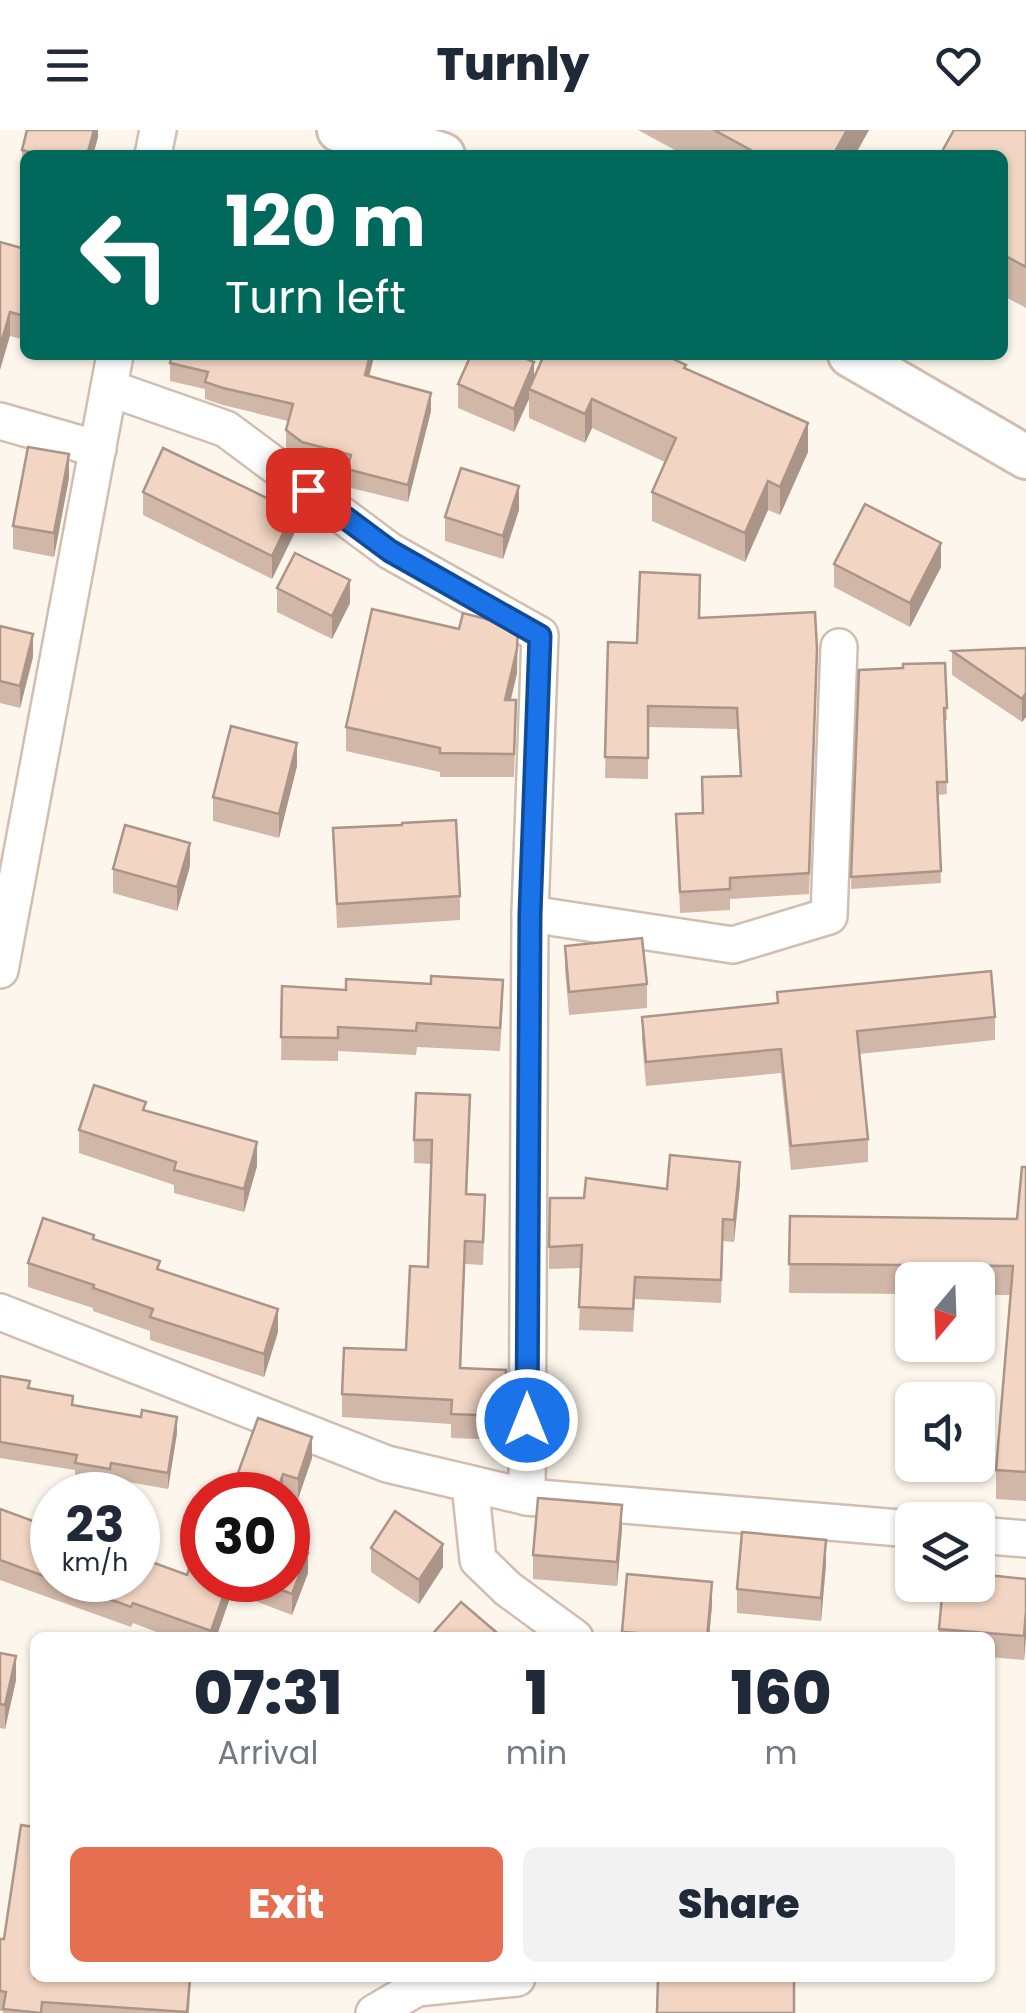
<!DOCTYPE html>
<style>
body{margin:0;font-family:Poppins,sans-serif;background:#f2f2f3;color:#1f2937;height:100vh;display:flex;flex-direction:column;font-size:38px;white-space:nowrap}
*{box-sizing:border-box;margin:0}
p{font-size:32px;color:#747a83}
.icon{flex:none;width:55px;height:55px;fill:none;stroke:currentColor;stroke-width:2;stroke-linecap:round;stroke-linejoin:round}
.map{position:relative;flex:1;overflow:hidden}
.side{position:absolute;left:30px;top:1502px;width:965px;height:350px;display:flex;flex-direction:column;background:#fff;border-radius:15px;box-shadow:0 2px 8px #0004}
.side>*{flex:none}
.hud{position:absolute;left:20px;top:20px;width:988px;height:210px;border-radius:15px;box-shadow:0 2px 8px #0004;background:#00695c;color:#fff;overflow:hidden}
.needle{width:65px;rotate:199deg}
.buttons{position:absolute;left:895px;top:1132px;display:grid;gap:20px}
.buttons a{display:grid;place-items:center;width:100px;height:100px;border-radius:15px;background:#fff;box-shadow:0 2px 8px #0004;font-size:50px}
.speed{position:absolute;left:30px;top:1342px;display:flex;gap:20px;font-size:50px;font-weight:700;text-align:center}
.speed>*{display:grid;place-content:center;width:130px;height:130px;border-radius:50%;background:#fff;box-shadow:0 2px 8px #0004;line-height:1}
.speed small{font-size:25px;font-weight:400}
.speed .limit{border:15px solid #d22;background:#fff;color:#111}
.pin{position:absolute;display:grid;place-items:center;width:85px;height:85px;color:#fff;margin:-42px;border-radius:20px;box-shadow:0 5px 15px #0006}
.me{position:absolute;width:110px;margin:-55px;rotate:0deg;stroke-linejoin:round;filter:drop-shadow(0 0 8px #0008)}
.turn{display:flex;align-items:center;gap:35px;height:210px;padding:0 40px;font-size:45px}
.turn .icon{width:130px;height:130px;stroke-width:2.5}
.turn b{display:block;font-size:70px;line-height:85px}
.eta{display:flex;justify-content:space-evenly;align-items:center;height:170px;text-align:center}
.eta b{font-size:60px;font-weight:800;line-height:70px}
.cta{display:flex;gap:20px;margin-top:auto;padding:20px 40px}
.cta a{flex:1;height:115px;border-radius:15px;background:#e76f51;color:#fff;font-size:40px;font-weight:800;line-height:115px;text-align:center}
.cta a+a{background:#f2f2f3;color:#1f2937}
header{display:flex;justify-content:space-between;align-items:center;height:130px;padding:0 40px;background:#fff;font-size:45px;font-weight:800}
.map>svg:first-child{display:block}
</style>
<header><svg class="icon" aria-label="menu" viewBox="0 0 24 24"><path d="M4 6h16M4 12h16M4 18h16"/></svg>Turnly<svg class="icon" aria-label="heart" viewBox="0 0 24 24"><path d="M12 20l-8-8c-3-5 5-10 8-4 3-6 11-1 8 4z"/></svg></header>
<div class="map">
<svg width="1026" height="1883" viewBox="0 0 1026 1883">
<rect width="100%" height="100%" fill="#fdf6ec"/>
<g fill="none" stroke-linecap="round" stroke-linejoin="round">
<!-- minor casing -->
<g stroke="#d1beb0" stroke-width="40">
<g id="minor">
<polyline points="153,25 158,0"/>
<polyline points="109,258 226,299 390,421 540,505 530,784 527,1367"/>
<polyline points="0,291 98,319"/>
<polyline points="530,784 733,815 829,786 839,517"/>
<polyline points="0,840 115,225"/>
<polyline points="0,1182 387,1334 527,1367 912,1399"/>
<polyline points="470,1354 478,1430 508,1459 575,1508"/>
<polyline points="978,1405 1026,1409"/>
<polyline points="374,1883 417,1858 517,1848"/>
</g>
</g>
<!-- tertiary casing -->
<g stroke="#d1beb0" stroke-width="48">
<g id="tertiary">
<polyline points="339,0 425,19 443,25"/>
<polyline points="850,225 1026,327"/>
</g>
</g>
<!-- minor -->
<use href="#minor" stroke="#fff" stroke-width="35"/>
<!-- tertiary -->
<use href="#tertiary" stroke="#fff" stroke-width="42"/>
</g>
<!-- wall -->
<g fill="#d1b7a8">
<polygon points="98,0 98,7 93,25 25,25 25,44 22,43 22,20"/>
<polygon points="638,0 869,0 855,25 684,25"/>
<polygon points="1026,0 1026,178 1002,165 1002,25"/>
<polygon points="0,112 25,119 25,210 10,206"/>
<polygon points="373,225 369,247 431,281 408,372 347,357 347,341 302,329 286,317 286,300 288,291 223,275 205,269 205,259 170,251 170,233"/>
<polygon points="686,239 808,322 780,385 768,380 745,432 652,391 652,362 665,332 592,298 585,313 529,288 529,269 514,302 458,278 458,254 534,246"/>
<polygon points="69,348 54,427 13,419 13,396"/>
<polygon points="143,362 294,404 272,449 143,385"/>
<polygon points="519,380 503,429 445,411 445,387"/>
<polygon points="834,434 941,437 910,497 834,457"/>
<polygon points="277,458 350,473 332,509 277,482"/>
<polygon points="699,488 817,540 809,764 730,769 730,780 680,783 676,684 702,683 740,646 737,599 648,597 648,649 605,648 608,512 637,513"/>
<polygon points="0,496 33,527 20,578 0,573"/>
<polygon points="1026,518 1026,587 1022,592 952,545 952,521"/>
<polygon points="945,533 947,590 944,591 947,664 938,665 941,753 851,759 859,540 903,538"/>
<polygon points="517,543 511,570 516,593 514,647 440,647 440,642 346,621 346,597"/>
<polygon points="297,636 279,708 213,691 213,667"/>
<polygon points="402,695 460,766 460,790 337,798 333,698"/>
<polygon points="190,736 177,781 113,763 113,739"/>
<polygon points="565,816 647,854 647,878 569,885 565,839"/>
<polygon points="282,856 503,873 500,921 417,917 416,925 338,921 338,931 281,930"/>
<polygon points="777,862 995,887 995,910 859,924 868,1009 868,1032 791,1040 781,943 646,956 642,910 642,887 777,873"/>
<polygon points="146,981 257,1036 244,1082 174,1063 174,1055 79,1023 79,1000"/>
<polygon points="470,989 467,1064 485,1088 483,1135 465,1134 461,1238 506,1263 505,1310 451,1308 451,1294 342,1287 342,1264 406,1220 428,1137 431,1034 414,1033 414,1010"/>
<polygon points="1026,1037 1026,1371 996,1369 996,1340 1010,1165 978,1165 978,1150 912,1150 912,1164 789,1163 790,1086 1017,1089"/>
<polygon points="740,1054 734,1112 723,1111 721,1173 635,1169 633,1202 579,1200 581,1138 549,1139 550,1068 584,1068 667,1059"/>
<polygon points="94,1109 160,1140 278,1202 264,1247 150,1210 150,1201 93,1181 93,1178 28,1157 28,1133"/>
<polygon points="0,1246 73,1276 177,1303 168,1359 111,1349 110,1355 75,1349 75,1340 0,1328"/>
<polygon points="312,1328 298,1369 283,1364 230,1365"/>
<polygon points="0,1379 52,1398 52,1450 288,1450 308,1443 292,1485 232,1462 216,1508 172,1508 133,1493 131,1497 0,1450"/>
<polygon points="622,1399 617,1456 533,1449 533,1425"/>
<polygon points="371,1418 443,1437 419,1474 371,1442"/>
<polygon points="826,1434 821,1491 737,1483 737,1459"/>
<polygon points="627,1444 712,1475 709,1508 622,1508"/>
<polygon points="1026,1449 1026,1505 1024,1530 990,1527 990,1508 939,1508 939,1499"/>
<polygon points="0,1523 16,1550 5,1599 0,1598"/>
<polygon points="0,1809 35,1848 191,1848 189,1883 3,1883 3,1881 0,1881"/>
</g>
<!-- shaded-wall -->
<g fill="#aa9588">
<polygon points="94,0 98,0 98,7 93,25 87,25"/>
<polygon points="847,0 869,0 855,25 833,25"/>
<polygon points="10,182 10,206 0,240 0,217"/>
<polygon points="370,225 373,225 373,231 365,263 365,245"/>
<polygon points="534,232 534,256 529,259 529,269 514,302 514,279"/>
<polygon points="431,263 431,281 408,372 408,355"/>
<polygon points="592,269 592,298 585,313 585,284"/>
<polygon points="808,293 808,322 780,385 780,357"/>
<polygon points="69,324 69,348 54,427 54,403"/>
<polygon points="768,351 768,380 745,432 745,403"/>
<polygon points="519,356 519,380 503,429 503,406"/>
<polygon points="294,381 294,404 272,449 272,426"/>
<polygon points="941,413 941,437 910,497 910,473"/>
<polygon points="350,450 350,473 332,509 332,486"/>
<polygon points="518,497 517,543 505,593 505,570"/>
<polygon points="33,504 33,527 20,578 20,556"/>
<polygon points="1026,563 1026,587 1022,592 1022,569"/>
<polygon points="297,613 297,636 279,708 279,684"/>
<polygon points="190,713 190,736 177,781 177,757"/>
<polygon points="257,1012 257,1036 244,1082 244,1059"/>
<polygon points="740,1032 740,1054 734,1112 734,1090"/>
<polygon points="278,1179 278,1202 264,1247 264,1224"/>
<polygon points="177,1287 177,1303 168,1359 168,1343"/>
<polygon points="312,1307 312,1328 298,1369 298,1349"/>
<polygon points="283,1344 283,1365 276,1365"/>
<polygon points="622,1375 622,1399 617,1456 617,1432"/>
<polygon points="826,1410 826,1434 821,1491 821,1468"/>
<polygon points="443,1414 443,1437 419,1474 419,1450"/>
<polygon points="308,1423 308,1443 292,1485 292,1464"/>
<polygon points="229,1450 232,1450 232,1462 216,1508 211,1508 211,1501"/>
<polygon points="712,1452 712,1475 709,1508 707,1508"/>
<polygon points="1026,1481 1026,1505 1024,1530 1024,1506"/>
<polygon points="16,1526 16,1550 5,1599 5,1575"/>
</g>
<!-- building -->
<g fill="#f3d5c3" stroke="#aa9588" stroke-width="2.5">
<polygon points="27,0 94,0 87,25 40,25 22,20"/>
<polygon points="714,0 847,0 833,25 760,25"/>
<polygon points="954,0 1026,0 1026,137 1002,124 1002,25 940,25"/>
<polygon points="0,112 25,119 25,186 10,182 0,217"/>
<polygon points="172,225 370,225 365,245 431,263 408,355 347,339 351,325 302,312 286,300 293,274 223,258 205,252 208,242 170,233"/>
<polygon points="471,225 518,225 534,232 514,279 458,254"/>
<polygon points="544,225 665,225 686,235 684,238 808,293 780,357 768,351 745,403 652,362 676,308 592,269 585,284 529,259"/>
<polygon points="28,317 69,324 54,403 13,396"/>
<polygon points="163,318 294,381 272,426 143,362"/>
<polygon points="461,338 519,356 503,406 445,387"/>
<polygon points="865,374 941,413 910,473 834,434"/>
<polygon points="295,423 350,450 332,486 277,458"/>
<polygon points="640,442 700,445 699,488 815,482 817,519 809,743 730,748 730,759 680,762 676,684 703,683 702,647 741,646 737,578 648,576 648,628 605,627 608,512 637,513"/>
<polygon points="372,479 459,499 463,483 518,497 517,519 505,570 516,570 514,624 440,623 440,618 346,597"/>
<polygon points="0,496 33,504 20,556 0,551"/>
<polygon points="1026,518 1026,563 1022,569 952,521"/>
<polygon points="945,533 947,578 944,578 947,652 937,652 941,741 851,747 859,540 903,538 903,534"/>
<polygon points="231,596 297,613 279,684 213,667"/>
<polygon points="456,690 460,766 337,774 333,698 402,695 402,693"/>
<polygon points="125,695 190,713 177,757 113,739"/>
<polygon points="642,808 647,854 569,862 565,816"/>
<polygon points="991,841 995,887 857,901 868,1009 791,1016 781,919 646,932 642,887 778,873 777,862"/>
<polygon points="431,846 503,850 500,898 417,893 416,901 338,897 338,908 281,907 282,856 346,860 346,849 431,854"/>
<polygon points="94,955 146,972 143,980 257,1012 244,1059 174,1040 176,1032 79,1000"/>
<polygon points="416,963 470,965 466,1064 485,1065 483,1112 465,1111 460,1238 506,1240 505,1286 451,1284 452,1270 342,1264 344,1218 406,1220 410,1136 428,1137 432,1010 414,1010"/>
<polygon points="670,1025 740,1032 734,1090 723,1089 721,1150 635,1147 633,1179 579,1177 582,1115 549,1117 550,1068 584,1068 586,1048 667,1059"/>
<polygon points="1022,1037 1026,1037 1026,1342 996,1340 1013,1136 789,1134 790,1086 1017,1089"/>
<polygon points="43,1088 94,1105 93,1109 160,1131 157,1139 278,1179 264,1224 150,1187 153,1179 93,1158 94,1155 28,1133"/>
<polygon points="0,1246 30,1251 28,1258 73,1266 72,1275 141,1287 142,1280 177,1287 168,1343 111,1333 110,1339 75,1333 77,1325 0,1312"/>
<polygon points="258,1288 312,1307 298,1349 283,1344 276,1365 230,1365"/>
<polygon points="538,1368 622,1375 617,1432 533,1425"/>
<polygon points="0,1379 52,1398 52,1449 0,1430"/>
<polygon points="395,1381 443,1414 419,1450 371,1418"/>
<polygon points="202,1401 202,1450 229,1450 211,1501 133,1473 131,1477 56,1450 138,1450 138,1427 187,1445"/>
<polygon points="742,1402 826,1410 821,1468 737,1459"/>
<polygon points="288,1416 308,1423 292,1464 255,1450 288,1450"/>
<polygon points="627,1444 712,1452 707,1508 622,1502"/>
<polygon points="978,1444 1026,1449 1026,1481 1024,1506 939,1499 943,1455 978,1455"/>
<polygon points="461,1472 503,1508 429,1508"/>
<polygon points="0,1523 16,1526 5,1575 0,1574"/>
<polygon points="21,1695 35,1697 35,1848 190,1848 187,1882 42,1872 41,1883 3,1879 6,1862 0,1861 0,1809 4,1809"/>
<polygon points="658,1848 794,1848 794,1883 657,1883"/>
</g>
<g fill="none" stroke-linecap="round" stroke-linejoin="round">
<!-- route casing -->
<g stroke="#114b97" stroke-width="25">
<polyline id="route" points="308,360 390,421 540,506 530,784 527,1290"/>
</g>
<!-- route -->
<use href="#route" stroke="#1a73e8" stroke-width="18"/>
</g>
</svg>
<div class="buttons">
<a><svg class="needle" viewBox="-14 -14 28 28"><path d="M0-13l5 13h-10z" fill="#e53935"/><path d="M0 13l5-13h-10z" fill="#747a83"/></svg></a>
<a><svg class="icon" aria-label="sound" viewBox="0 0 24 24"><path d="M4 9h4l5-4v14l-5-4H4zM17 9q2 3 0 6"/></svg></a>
<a><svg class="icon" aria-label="layers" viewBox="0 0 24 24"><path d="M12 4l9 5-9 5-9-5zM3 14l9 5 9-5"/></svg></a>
</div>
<div class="speed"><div>23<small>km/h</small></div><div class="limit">30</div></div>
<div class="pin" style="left:308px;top:360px;background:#d93025"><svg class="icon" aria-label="arrive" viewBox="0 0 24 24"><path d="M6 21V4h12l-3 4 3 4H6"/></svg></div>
<svg class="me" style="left:527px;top:1290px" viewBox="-20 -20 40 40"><circle r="17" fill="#1a73e8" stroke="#fff" stroke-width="3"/><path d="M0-11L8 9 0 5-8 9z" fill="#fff"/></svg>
<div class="hud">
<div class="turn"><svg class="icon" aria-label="left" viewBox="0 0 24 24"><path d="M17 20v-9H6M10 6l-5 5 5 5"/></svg><div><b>120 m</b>Turn left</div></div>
</div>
<section class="side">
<div class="eta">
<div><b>07:31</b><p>Arrival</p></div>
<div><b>1</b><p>min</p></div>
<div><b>160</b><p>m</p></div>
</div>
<div class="cta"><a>Exit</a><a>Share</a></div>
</section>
</div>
